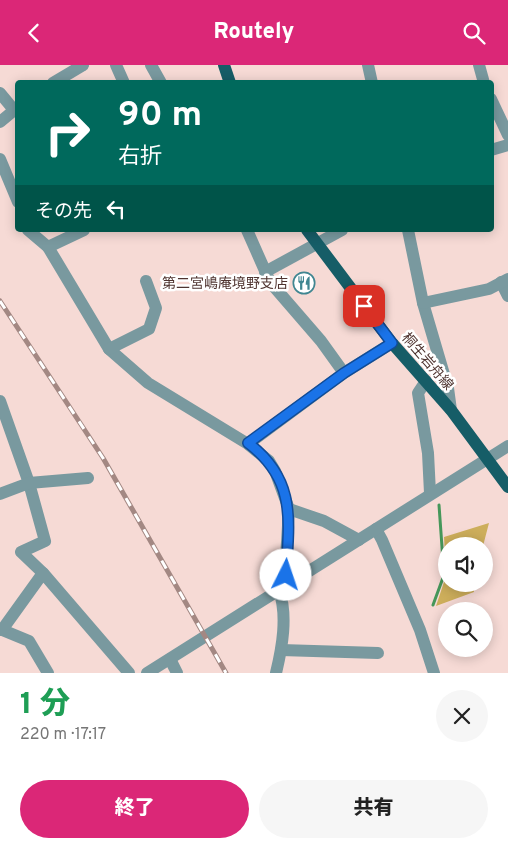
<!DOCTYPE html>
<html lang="ja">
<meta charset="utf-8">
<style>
body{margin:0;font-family:Overpass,"Noto Sans JP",sans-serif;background:#f6f6f6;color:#222;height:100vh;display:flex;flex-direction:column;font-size:19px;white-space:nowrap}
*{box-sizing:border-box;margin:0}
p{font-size:16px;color:#767676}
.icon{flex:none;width:28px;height:28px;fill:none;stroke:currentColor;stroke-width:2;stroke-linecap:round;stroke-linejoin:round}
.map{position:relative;height:608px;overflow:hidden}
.details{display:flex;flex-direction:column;background:#fff;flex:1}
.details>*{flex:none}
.hud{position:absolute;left:15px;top:15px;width:479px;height:152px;border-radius:5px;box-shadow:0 2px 12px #0003;background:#00695c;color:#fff;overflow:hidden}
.tools{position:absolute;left:438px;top:472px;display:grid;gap:10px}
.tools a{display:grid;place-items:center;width:55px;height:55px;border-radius:50%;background:#fff;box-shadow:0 2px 12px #0003;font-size:25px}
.pin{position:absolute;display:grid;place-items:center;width:42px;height:42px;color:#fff;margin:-21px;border-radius:10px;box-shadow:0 2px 8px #0006}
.me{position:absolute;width:55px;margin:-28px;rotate:4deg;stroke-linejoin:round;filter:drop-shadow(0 0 4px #0008)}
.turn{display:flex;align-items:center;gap:18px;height:105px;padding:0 20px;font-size:22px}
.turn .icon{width:65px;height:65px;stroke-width:2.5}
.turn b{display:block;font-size:35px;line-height:42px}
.then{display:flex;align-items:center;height:48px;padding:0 20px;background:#0003;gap:10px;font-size:19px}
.round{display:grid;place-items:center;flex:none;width:52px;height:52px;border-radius:26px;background:#f6f6f6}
.head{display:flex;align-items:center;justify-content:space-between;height:85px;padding:0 20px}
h1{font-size:30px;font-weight:800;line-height:38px;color:#1e9e55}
.button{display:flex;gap:10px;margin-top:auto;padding:10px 20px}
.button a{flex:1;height:58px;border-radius:30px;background:#db2777;color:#fff;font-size:20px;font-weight:800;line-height:58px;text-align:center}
.button a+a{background:#f6f6f6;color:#222}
header{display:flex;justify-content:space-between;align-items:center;height:65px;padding:0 20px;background:#db2777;color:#fff;font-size:22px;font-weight:800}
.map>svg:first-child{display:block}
</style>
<header><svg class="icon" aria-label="back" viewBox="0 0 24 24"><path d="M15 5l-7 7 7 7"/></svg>Routely<svg class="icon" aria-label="search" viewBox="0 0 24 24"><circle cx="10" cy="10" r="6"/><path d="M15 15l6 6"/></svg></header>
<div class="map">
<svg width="508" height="608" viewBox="0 0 508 608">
<rect width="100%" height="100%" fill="#f6dad5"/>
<!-- green -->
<g fill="#cdae5b">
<polygon points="489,458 483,481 446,481 446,506 444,472"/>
<polygon points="446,511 446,519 473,519 474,527 436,541"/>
</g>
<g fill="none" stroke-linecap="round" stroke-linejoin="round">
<!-- stream -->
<polyline stroke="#46975a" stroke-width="3" points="433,540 444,510 439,440"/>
<!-- minor -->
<g stroke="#79999f" stroke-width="12">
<polyline points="116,0 124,18"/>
<polyline points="151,0 161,18"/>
<polyline points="368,0 372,18"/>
<polyline points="479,0 484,18"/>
<polyline points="53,18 83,0"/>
<polyline points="0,28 14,45"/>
<polyline points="491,34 508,70"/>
<polyline points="0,57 18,42"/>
<polyline points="491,85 508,80"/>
<polyline points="0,94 18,137"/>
<polyline points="28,165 48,182 109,284 148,318 248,379 269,396 275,406 289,444 285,510 287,520"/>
<polyline points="247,165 270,217 321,276 344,308"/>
<polyline points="408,165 423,238 448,323 451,345"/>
<polyline points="48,182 84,165"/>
<polyline points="265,207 342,165"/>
<polyline points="501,217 508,231"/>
<polyline points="423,238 489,224 508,214"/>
<polyline points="109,284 149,264 156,243 146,216"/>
<polyline points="426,316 418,328 428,388 430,428"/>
<polyline points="0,336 29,418 45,476 21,487 43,508"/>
<polyline points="248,379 344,308 392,278"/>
<polyline points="0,429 29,418 88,413"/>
<polyline points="289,444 324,456 359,475"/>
<polyline points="376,464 382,475 420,565 434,608"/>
<polyline points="0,564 29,576 48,608"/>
<polyline points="2,565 43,508 129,608"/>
<polyline points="281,585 378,588"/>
<polyline points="170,594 177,608"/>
<polyline points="147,608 508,381"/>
<path d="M276,608C282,583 288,551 279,525"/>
</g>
<!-- major -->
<g stroke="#165d67" stroke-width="12">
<polyline points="224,0 230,18"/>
<polyline points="307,165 392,278 451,345 508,422"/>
</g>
<!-- rail casing -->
<g stroke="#a38883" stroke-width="5">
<polyline id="rail" points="0,236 103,393 226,608"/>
</g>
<!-- rail -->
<use href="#rail" stroke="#fff" stroke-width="3" stroke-dasharray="9" stroke-linecap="butt"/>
</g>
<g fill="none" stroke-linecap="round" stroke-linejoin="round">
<!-- route casing -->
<g stroke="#114b97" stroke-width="12">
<path id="route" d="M286,510C289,456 297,415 248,378L344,308L392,278L364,241"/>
</g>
<!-- route -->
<use href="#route" stroke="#1a73e8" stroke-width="9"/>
</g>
<!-- icons -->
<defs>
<g id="restaurant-ring" transform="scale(1.125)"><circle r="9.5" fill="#fff" stroke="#408691" stroke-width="1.5"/><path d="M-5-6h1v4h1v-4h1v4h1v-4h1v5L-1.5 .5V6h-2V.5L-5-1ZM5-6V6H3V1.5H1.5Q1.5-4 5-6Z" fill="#408691"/></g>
</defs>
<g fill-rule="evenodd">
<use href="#restaurant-ring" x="304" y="218"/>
</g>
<g text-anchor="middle" stroke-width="5" stroke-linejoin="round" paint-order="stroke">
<!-- poi labels -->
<g font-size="14" fill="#4f3430" stroke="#fff" text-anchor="end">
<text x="288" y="223">第二宮嶋庵境野支店</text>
</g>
<!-- street labels -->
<g font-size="14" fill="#4f3430" stroke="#fff">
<text transform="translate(428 296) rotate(49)" y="5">桐生岩舟線</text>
</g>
</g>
</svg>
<div class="tools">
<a><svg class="icon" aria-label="sound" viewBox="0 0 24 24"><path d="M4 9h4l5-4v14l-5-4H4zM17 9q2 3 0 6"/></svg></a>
<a><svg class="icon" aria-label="search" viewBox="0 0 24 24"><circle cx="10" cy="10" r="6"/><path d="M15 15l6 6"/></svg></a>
</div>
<div class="pin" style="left:364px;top:241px;background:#d93025"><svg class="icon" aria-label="arrive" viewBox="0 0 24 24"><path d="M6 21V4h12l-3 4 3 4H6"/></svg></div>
<svg class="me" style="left:286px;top:510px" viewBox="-20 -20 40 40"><circle r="19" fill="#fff"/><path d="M0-13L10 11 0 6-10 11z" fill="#1a73e8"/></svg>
<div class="hud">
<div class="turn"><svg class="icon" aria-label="right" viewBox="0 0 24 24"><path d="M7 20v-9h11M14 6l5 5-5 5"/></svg><div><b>90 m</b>右折</div></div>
<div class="then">その先<svg class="icon" aria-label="left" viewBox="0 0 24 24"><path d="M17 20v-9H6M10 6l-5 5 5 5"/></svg></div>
</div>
</div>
<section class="details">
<div class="head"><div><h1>1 分</h1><p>220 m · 17:17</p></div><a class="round"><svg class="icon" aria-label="close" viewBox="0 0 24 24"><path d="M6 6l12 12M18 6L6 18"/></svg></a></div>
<div class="button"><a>終了</a><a>共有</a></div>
</section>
